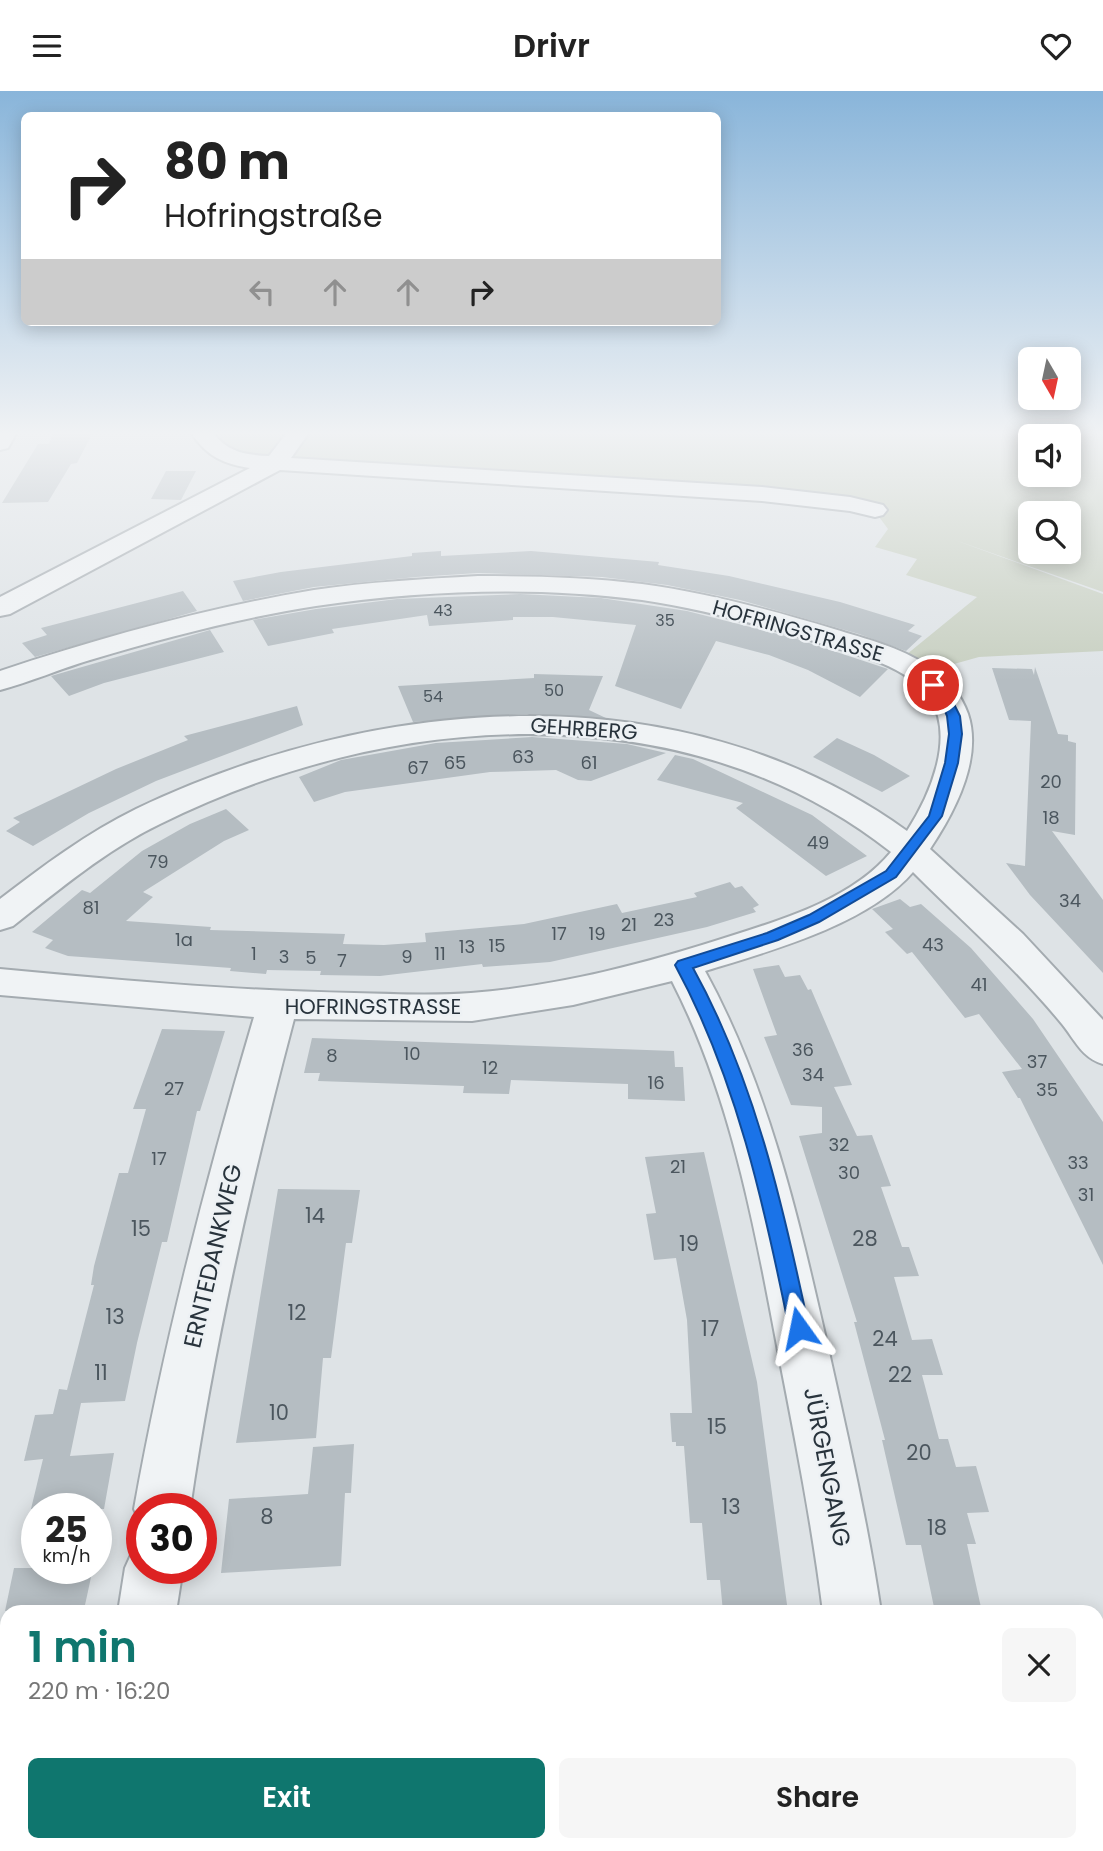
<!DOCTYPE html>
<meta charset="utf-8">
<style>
body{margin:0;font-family:Poppins,sans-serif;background:#f6f6f6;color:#222;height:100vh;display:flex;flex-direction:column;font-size:26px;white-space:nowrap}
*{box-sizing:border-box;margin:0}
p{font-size:23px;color:#767676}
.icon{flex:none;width:38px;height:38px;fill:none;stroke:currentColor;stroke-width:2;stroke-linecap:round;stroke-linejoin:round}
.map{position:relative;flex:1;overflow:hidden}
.sheet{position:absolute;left:0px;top:1514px;width:1104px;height:247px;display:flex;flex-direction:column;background:#fff;border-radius:21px 21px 0 0;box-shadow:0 4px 18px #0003}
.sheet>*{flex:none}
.hud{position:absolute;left:21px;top:21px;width:700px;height:214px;border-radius:10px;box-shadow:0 4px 18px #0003;background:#fff;color:#222;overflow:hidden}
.needle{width:46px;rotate:171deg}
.fabs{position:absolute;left:1018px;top:256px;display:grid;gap:14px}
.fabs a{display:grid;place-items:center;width:63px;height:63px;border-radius:10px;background:#fff;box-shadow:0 4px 18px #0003;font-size:35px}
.speed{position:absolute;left:21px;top:1402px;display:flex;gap:14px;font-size:35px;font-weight:700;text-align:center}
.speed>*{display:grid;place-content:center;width:91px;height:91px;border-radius:50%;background:#fff;box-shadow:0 4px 18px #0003;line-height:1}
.speed small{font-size:18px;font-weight:400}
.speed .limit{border:10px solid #d22;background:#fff;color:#111}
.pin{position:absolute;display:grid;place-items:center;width:60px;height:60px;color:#fff;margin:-30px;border:4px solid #fff;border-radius:50%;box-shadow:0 2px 7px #0007}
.me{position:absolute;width:77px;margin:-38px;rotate:348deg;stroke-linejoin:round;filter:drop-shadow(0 0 5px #0008)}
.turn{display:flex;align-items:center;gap:24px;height:147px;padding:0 28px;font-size:32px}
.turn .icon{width:91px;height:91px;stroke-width:2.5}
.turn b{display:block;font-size:49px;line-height:60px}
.lanes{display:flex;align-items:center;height:66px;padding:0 28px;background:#0003;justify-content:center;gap:35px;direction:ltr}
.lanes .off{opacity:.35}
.round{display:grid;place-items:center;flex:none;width:74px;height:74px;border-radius:10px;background:#f6f6f6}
.overview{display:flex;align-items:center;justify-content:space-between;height:119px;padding:0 28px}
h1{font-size:42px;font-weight:600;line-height:52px;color:#0f766e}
.action{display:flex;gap:14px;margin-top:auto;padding:14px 28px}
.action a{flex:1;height:80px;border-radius:10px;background:#0f766e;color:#fff;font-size:28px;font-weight:600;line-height:80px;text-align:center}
.action a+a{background:#f6f6f6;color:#222}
header{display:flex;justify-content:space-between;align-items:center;height:91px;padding:0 28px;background:#fff;font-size:32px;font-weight:600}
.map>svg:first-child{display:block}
</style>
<header><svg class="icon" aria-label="menu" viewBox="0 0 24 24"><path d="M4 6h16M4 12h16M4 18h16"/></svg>Drivr<svg class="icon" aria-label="heart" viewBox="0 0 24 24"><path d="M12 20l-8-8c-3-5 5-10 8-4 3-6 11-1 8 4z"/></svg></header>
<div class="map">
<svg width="1103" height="1760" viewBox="0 0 1103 1760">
<rect width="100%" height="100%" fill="#dee3e6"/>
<!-- green -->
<path fill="#c7cfc0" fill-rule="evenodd" d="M213,343H1103V501L952,448L1103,503V560L979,566L954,573L933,587L901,568L977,506L906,484L917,468L875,456L888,438L874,419L238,369ZM1031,345H1069V383H1031ZM1031,422H1069V460H1031Z"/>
<!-- building -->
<g fill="#b5bdc2">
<polygon points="53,343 92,343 77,372 71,373 48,411 2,412 38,353 49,353"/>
<polygon points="166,380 196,380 181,409 151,408"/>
<polygon points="441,460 441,465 531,460 659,471 658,474 729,485 840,511 915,534 908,540 922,545 906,560 859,543 740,509 667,494 602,486 478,482 416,486 314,496 243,510 233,490 281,481 412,465 412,462"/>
<polygon points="183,500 197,520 35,566 22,552 47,544 41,537"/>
<polygon points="520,503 601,507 687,520 797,548 888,578 860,606 808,579 769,564 716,550 681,618 615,595 636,534 553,526 513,526 513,529 429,535 427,524 332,538 334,542 268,555 253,529 316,518 397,508"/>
<polygon points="210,539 224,561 104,592 69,605 51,585"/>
<polygon points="1035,576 1058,643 1068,644 1068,650 1076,652 1075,744 1052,740 1103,809 1103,882 1030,804 1006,772 1025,775 1031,630 1009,629 992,577 1032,578 1034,584"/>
<polygon points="534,583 603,585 589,619 608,628 527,623 413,631 398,595 534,587"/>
<polygon points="297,615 303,634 156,690 89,722 33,755 6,740 20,731 13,727 116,678 188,649 184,645"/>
<polygon points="532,646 627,653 666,662 591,690 578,689 556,679 490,681 345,701 314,711 299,686 341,669 436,652"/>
<polygon points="837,647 874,664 910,685 882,701 813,666"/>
<polygon points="675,664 693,668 812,724 867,765 826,785 736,717 743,712 657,689"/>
<polygon points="226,718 249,739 224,750 143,801 153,806 126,830 211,836 210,839 345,843 343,853 384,854 426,851 425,842 524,833 617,813 622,822 697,806 694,802 730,791 735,797 742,795 759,814 753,817 756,821 707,836 550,871 483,876 482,873 380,885 320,884 321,880 267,879 266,883 230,880 231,877 68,865 45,857 53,849 32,841 82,799 90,802 142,760 190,733"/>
<polygon points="900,808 910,816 921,813 971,857 1033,928 1103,1031 1103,1174 1020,1007 1018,1007 1002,981 1022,978 979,923 965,927 912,861 907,863 885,841 893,838 872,818"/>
<polygon points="779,874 785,886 800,884 808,899 811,898 852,994 834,996 857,1045 872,1044 891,1095 881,1096 902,1156 909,1156 919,1185 894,1186 912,1249 932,1248 943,1284 922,1284 939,1348 948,1348 956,1376 976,1375 989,1421 967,1422 976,1453 967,1453 982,1521 935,1521 921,1454 906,1454 882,1349 885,1349 854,1231 857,1231 799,1045 822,1042 822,1016 791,1014 764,946 777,944 753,878"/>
<polygon points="162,938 225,940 200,1020 197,1020 167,1151 162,1151 137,1252 125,1310 81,1312 70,1365 114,1362 104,1418 31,1418 43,1368 24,1370 35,1324 53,1323 59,1298 67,1299 94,1194 91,1194 94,1175 119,1082 128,1082 146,1018 133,1018"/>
<polygon points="312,947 674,960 675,976 683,976 685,1010 628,1008 628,993 511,989 509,1003 463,1002 464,995 318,990 320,982 304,982"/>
<polygon points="704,1061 757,1291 788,1521 723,1521 720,1489 707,1489 702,1432 690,1432 684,1355 676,1355 676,1351 672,1351 670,1322 692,1322 687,1229 676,1167 654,1169 646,1123 656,1122 645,1066"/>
<polygon points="278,1098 360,1099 352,1152 346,1152 331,1267 323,1267 316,1347 236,1352"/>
<polygon points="354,1353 351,1402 345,1402 341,1475 221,1482 229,1408 308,1403 313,1356"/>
<polygon points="14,1477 93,1477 85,1514 5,1520"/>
</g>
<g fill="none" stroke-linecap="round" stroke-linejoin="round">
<!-- street casing -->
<g stroke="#a4abb0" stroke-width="4">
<g id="street">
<polygon points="0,343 16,343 8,357 0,359"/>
<path d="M192,343H214C229,362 247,364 269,365L286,343H308L291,367L762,396L850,406L883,414L887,419L883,424L875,426L850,420L762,410L280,379L10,523L0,525V506L250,377C223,373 207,365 192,343Z"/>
<path d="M478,485C533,485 588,486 642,493C708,502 771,519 834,538C866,548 900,556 928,575C946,586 961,603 968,623C983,668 954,722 930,758L1023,843L1103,929V973C1082,967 1075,949 1062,933C1016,877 963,831 913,781C867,834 770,860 705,880C770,999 799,1130 829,1261C848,1347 868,1433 881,1521H823C812,1433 795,1347 778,1260C754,1133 731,1005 672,890L573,914L472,930L294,928C251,1090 214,1252 190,1418H142V1436L134,1418C164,1251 206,1088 254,926L0,904V878C118,889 236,900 354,902C393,903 432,905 471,902C560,895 648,872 734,844C788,827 854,806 891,761C683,597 386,620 160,733C106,759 60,798 13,835L0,839V808C43,775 87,742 136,718C376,603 682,578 907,740C929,706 955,648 931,609C910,575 856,563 820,552C761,534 703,518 642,509C534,495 423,499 316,515C239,527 164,547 90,569C60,578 30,591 0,599V580C103,546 207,517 314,499C368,491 423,488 478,485Z"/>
<polygon points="142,1453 142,1477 183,1477 176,1521 118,1521 125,1477 134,1457"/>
<polygon points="83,1754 149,1754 148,1760 82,1760"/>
<polygon points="847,1754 913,1754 914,1760 848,1760"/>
</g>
</g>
<!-- street -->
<use href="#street" fill="#f0f3f5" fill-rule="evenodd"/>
</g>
<!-- sky -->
<linearGradient id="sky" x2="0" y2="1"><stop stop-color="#89b5da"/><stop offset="0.58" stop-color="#f0f2f4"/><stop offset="1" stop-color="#f0f2f4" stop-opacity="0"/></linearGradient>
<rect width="1103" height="590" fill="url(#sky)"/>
<!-- route -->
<path fill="#1a73e8" stroke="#114b97" stroke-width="2" d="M933,590L950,605L960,625L962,643L958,672L942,725L896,786L819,831L778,849L693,877C754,987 783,1114 809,1237L806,1243L799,1246L792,1243L789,1237C764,1113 736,986 675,874L678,870L767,842L809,824L886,780L929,725L945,672L949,643L947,625L940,608L927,594Z"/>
<g text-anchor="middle" stroke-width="5" stroke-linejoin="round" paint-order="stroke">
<!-- far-number labels -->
<g font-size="16" fill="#4b565e">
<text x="443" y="525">43</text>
<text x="665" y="535">35</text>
<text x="554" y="605">50</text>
<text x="433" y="611">54</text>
</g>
<!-- number labels -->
<g font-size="18" fill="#4b565e">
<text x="523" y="672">63</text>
<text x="455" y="678">65</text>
<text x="589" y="678">61</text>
<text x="418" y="683">67</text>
<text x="1051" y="697">20</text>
<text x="1051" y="733">18</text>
<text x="818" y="758">49</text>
<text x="158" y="777">79</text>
<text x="1070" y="816">34</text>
<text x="91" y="823">81</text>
<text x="664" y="835">23</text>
<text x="629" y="840">21</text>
<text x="559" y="849">17</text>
<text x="597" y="849">19</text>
<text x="184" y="855">1a</text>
<text x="933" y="860">43</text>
<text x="497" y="861">15</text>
<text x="467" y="862">13</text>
<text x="254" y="869">1</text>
<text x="440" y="869">11</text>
<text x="284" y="872">3</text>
<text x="407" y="872">9</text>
<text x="311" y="873">5</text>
<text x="342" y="876">7</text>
<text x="979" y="900">41</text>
<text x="803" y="965">36</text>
<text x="412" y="969">10</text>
<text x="332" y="971">8</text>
<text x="1037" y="977">37</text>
<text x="490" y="983">12</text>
<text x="813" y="990">34</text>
<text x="656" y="998">16</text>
<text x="174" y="1004">27</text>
<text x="1047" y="1005">35</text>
<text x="839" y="1060">32</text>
<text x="159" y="1074">17</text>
<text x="1078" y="1078">33</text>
<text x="678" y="1082">21</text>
<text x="849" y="1088">30</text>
<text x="1086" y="1110">31</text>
</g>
<!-- street labels -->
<g font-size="21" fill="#28333c" stroke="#edf1f4">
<text transform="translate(798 540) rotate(16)" y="7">HOFRINGSTRASSE</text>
<text transform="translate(584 638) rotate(4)" y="7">GEHRBERG</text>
<text x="373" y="923">HOFRINGSTRASSE</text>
</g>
<!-- near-number labels -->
<g font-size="21" fill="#4b565e">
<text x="315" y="1132">14</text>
<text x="141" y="1145">15</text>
<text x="865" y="1155">28</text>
<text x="689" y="1160">19</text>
<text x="297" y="1229">12</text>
<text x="115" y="1233">13</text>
<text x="710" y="1245">17</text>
<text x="885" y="1255">24</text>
<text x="101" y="1289">11</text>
<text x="900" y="1291">22</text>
<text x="279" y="1329">10</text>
<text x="717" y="1343">15</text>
<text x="919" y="1369">20</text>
<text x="731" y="1423">13</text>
<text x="267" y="1433">8</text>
<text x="937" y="1444">18</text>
</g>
<!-- near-street labels -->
<g font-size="24" fill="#28333c" stroke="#edf1f4">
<text transform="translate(213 1165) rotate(-77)" y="8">ERNTEDANKWEG</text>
<text transform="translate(827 1376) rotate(79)" y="8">JÜRGENGANG</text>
</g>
</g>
</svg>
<div class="fabs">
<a><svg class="needle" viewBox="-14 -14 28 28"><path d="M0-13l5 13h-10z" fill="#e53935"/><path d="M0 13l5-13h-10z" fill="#767676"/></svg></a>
<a><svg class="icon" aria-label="sound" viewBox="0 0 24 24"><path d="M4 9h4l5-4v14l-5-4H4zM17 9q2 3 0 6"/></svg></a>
<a><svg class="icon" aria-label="search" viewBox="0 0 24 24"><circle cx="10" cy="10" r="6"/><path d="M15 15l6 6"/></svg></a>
</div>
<div class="speed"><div>25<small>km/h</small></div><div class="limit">30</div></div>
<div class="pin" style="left:933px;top:594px;background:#d93025"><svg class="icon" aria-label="arrive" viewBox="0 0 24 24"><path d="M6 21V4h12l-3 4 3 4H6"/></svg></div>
<svg class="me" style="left:799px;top:1237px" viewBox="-20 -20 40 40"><path d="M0-17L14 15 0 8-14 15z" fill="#1a73e8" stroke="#fff" stroke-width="4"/></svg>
<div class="hud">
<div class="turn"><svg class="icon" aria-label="right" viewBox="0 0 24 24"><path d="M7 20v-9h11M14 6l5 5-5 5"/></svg><div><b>80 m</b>Hofringstraße</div></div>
<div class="lanes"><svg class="icon off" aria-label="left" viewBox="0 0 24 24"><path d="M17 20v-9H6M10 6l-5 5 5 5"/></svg><svg class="icon off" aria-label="ahead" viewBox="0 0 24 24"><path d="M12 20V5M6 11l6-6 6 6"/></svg><svg class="icon off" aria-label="ahead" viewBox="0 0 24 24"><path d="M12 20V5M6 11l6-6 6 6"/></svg><svg class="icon" aria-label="right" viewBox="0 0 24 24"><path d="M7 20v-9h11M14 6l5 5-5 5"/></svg></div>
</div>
<section class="sheet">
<div class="overview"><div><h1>1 min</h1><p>220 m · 16:20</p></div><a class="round"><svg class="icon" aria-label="close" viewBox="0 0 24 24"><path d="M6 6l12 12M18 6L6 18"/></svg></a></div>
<div class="action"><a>Exit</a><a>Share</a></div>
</section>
</div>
